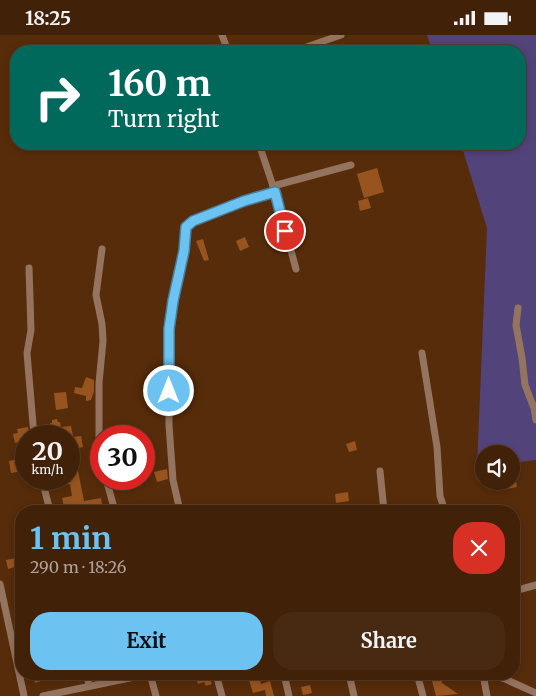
<!DOCTYPE html>
<meta charset="utf-8">
<style>
body{margin:0;font-family:Merriweather,serif;background:#482912;color:#f1f3f6;height:100vh;display:flex;flex-direction:column;font-size:19px;white-space:nowrap}
*{box-sizing:border-box;margin:0}
p{font-size:16px;color:#aea39c}
.icon{flex:none;width:28px;height:28px;fill:none;stroke:currentColor;stroke-width:2;stroke-linecap:round;stroke-linejoin:round}
.map{position:relative;flex:1;overflow:hidden}
.sheet{position:absolute;left:15px;top:470px;width:505px;height:175px;display:flex;flex-direction:column;background:#412108;border-radius:20px;box-shadow:0 2px 8px #0003,0 0 0 1px #5a3e29}
.sheet>*{flex:none}
.banner{position:absolute;left:10px;top:10px;width:516px;height:105px;border-radius:20px;box-shadow:0 2px 8px #0003,0 0 0 1px #5a3e29;background:#00695c;color:#fff;overflow:hidden}
.fabs{position:absolute;left:475px;top:410px;display:grid;gap:10px}
.fabs a{display:grid;place-items:center;width:45px;height:45px;border-radius:50%;background:#412108;box-shadow:0 2px 8px #0003,0 0 0 1px #5a3e29;font-size:25px}
.speed{position:absolute;left:15px;top:390px;display:flex;gap:10px;font-size:25px;font-weight:700;text-align:center}
.speed>*{display:grid;place-content:center;width:65px;height:65px;border-radius:50%;background:#412108;box-shadow:0 2px 8px #0003,0 0 0 1px #5a3e29;line-height:1}
.speed small{font-size:12px;font-weight:400}
.speed .limit{border:8px solid #d22;background:#fff;color:#111}
.pin{position:absolute;display:grid;place-items:center;width:42px;height:42px;color:#fff;margin:-21px;border:2px solid #fff;border-radius:50%;box-shadow:0 1px 5px #0007}
.me{position:absolute;width:55px;margin:-28px;rotate:0deg;stroke-linejoin:round;filter:drop-shadow(0 0 4px #0008)}
.turn{display:flex;align-items:center;gap:18px;height:105px;padding:0 15px;font-size:22px}
.turn .icon{width:65px;height:65px;stroke-width:2.5}
.turn b{display:block;font-size:35px;line-height:42px}
.round{display:grid;place-items:center;flex:none;width:52px;height:52px;border-radius:20px;background:#482912}
.summary{display:flex;align-items:center;justify-content:space-between;height:85px;padding:0 15px}
h1{font-size:30px;font-weight:700;line-height:38px;color:#6cc3f2}
.cta{display:flex;gap:10px;margin-top:auto;padding:10px 15px}
.cta a{flex:1;height:58px;border-radius:20px;background:#6cc3f2;color:#111;font-size:20px;font-weight:700;line-height:58px;text-align:center}
.cta a+a{background:#482912;color:#f1f3f6}
.status{display:flex;justify-content:space-between;align-items:center;height:35px;padding:0 25px;background:#412108;direction:ltr}
.status svg{height:14px;fill:currentColor}
.map>svg:first-child{display:block}
</style>
<div class="status"><b>18:25</b><svg viewBox="0 0 49 12"><path d="M0 12V9h3v3zM5 12V6h3v6zM10 12V3h3v9zM15 12V0h3v12zM26 1h20v11H26zM47 4h2v5h-2z"/></svg></div>
<div class="map">
<svg width="536" height="661" viewBox="0 0 536 661">
<rect width="100%" height="100%" fill="#572c0a"/>
<!-- green -->
<polygon fill="#52437b" points="427,0 536,0 536,425 511,428 511,419 484,419 484,431 477,432 487,193 461,109 520,109 520,16 432,16"/>
<!-- building -->
<g fill="#98541f">
<polygon points="377,133 384,157 364,163 357,139"/>
<polygon points="368,163 371,173 360,176 358,166"/>
<polygon points="245,202 249,212 240,216 236,206"/>
<polygon points="203,204 209,225 204,226 196,206"/>
<polygon points="86,342 94,345 94,356 91,365 86,366 86,361 74,358 75,352 82,353"/>
<polygon points="66,357 68,373 56,375 54,358"/>
<polygon points="57,384 58,387 60,387 61,392 71,391 73,401 52,401 50,388 52,388 52,385"/>
<polygon points="28,392 29,401 26,401 26,422 21,423 18,407 15,408 13,399 18,398 17,394"/>
<polygon points="81,401 83,412 74,414 73,402"/>
<polygon points="355,406 357,415 349,417 346,409"/>
<polygon points="19,424 22,436 11,438 9,426"/>
<polygon points="77,431 84,466 101,463 102,470 83,473 83,476 65,476 62,463 72,461 70,449 57,451 56,444 69,444 69,432"/>
<polygon points="167,434 168,444 157,447 154,437"/>
<polygon points="511,435 514,435 517,452 506,454 504,446 511,446"/>
<polygon points="348,457 349,466 336,468 335,459"/>
<polygon points="214,470 215,476 195,476 195,474"/>
<polygon points="21,522 21,550 19,550 15,532 8,534 6,525"/>
<polygon points="32,639 59,639 59,640 35,648"/>
<polygon points="195,639 208,639 212,649 206,651 204,647 198,649"/>
<polygon points="259,640 261,649 270,646 274,661 266,661 265,655 253,658 248,642"/>
<polygon points="441,640 442,648 458,659 436,661 431,642"/>
<polygon points="310,650 312,658 303,660 301,652"/>
</g>
<g fill="none" stroke-linecap="round" stroke-linejoin="round">
<!-- minor -->
<g stroke="#94745f" stroke-width="7">
<polyline points="222,0 228,16"/>
<polyline points="295,16 341,0"/>
<polyline points="259,109 275,157 296,234"/>
<polyline points="273,151 351,130"/>
<polyline points="29,233 31,295 27,318 34,401"/>
<polyline points="518,273 516,290 522,323 525,350 534,373 536,385"/>
<polyline points="422,318 437,412 440,461 445,476"/>
<polyline points="101,422 99,411 99,348 103,306 102,289 96,260 102,214"/>
<polyline points="380,436 384,476"/>
<polyline points="42,444 50,476"/>
<polyline points="106,444 115,476"/>
<polyline points="180,476 173,445 169,390 169,295 173,266 184,216 186,192 193,186 244,165 275,157"/>
<polyline points="0,549 24,661"/>
<polyline points="514,556 536,550"/>
<polyline points="87,639 89,651"/>
<polyline points="150,639 156,661"/>
<polyline points="216,639 222,661"/>
<polyline points="284,639 289,661"/>
<polyline points="349,639 354,661"/>
<polyline points="417,639 423,661"/>
<polyline points="483,639 487,661"/>
<polyline points="487,639 505,644 536,658"/>
<polyline points="43,661 149,639"/>
</g>
</g>
<g fill="none" stroke-linecap="round" stroke-linejoin="round">
<!-- route casing -->
<g stroke="#467f9d" stroke-width="12">
<polyline id="route" points="169,356 169,294 173,266 184,216 186,192 193,186 244,166 275,157 285,196"/>
</g>
<!-- route -->
<use href="#route" stroke="#6cc3f2" stroke-width="9"/>
</g>
</svg>
<div class="fabs">
<a><svg class="icon" aria-label="sound" viewBox="0 0 24 24"><path d="M4 9h4l5-4v14l-5-4H4zM17 9q2 3 0 6"/></svg></a>
</div>
<div class="speed"><div>20<small>km/h</small></div><div class="limit">30</div></div>
<div class="pin" style="left:285px;top:196px;background:#d93025"><svg class="icon" aria-label="arrive" viewBox="0 0 24 24"><path d="M6 21V4h12l-3 4 3 4H6"/></svg></div>
<svg class="me" style="left:169px;top:356px" viewBox="-20 -20 40 40"><circle r="17" fill="#6cc3f2" stroke="#fff" stroke-width="3"/><path d="M0-11L8 9 0 5-8 9z" fill="#fff"/></svg>
<div class="banner">
<div class="turn"><svg class="icon" aria-label="right" viewBox="0 0 24 24"><path d="M7 20v-9h11M14 6l5 5-5 5"/></svg><div><b>160 m</b>Turn right</div></div>
</div>
<section class="sheet">
<div class="summary"><div><h1>1 min</h1><p>290 m · 18:26</p></div><a class="round" style="background:#d93025;color:#fff"><svg class="icon" aria-label="close" viewBox="0 0 24 24"><path d="M6 6l12 12M18 6L6 18"/></svg></a></div>
<div class="cta"><a>Exit</a><a>Share</a></div>
</section>
</div>
